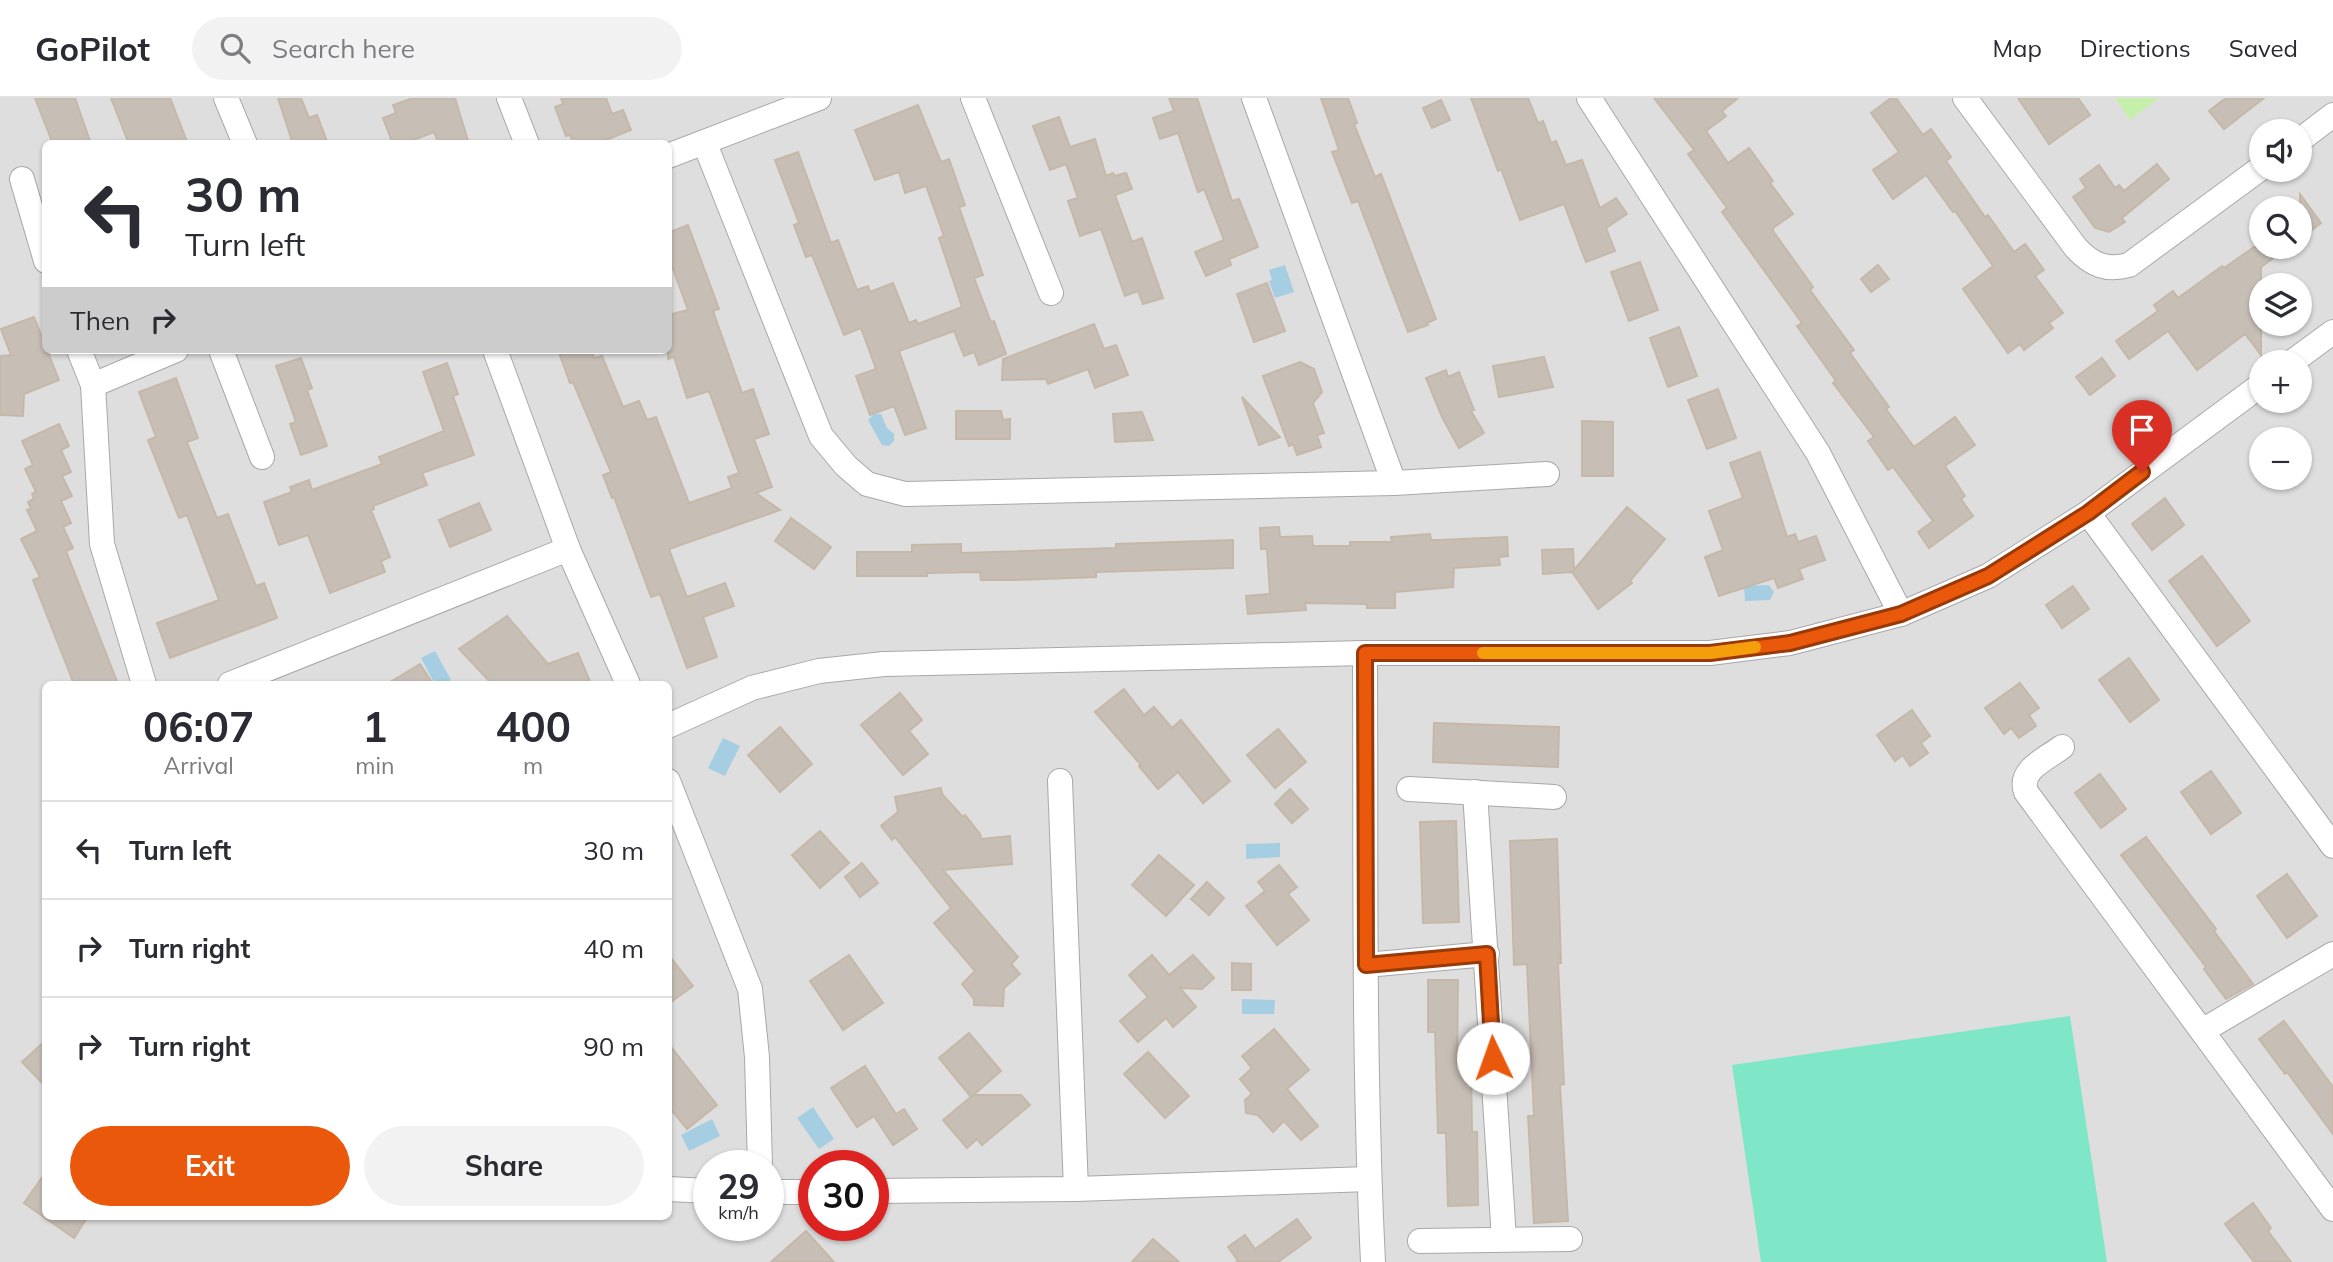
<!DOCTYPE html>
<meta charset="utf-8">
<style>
body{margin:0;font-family:Mulish,sans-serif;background:#f2f2f3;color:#2b2b33;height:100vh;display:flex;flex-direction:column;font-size:26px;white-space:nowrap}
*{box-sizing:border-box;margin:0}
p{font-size:23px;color:#7c7c81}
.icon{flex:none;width:38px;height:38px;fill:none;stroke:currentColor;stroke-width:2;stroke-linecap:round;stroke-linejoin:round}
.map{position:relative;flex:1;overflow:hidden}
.side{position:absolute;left:42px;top:583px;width:630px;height:539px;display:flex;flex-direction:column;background:#fff;border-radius:10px;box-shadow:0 2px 5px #0004}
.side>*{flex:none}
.hud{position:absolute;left:42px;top:42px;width:630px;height:214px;border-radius:10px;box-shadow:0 2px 5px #0004;background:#fff;color:#2b2b33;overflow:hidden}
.controls{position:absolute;left:2249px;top:21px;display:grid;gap:14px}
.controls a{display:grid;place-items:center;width:63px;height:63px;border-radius:50%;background:#fff;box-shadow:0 2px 5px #0004;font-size:35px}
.speed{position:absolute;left:693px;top:1052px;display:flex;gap:14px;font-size:35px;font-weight:700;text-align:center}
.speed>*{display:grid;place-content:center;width:91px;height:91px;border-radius:50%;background:#fff;box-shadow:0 2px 5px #0004;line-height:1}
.speed small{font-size:18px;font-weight:400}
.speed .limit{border:10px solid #d22;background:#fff;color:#111}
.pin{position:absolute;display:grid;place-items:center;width:60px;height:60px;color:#fff;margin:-72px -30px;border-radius:50% 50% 50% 0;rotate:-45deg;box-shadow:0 0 7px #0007}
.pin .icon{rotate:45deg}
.me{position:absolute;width:77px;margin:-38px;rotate:357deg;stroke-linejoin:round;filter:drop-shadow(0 0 5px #0008)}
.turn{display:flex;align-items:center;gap:24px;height:147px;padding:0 28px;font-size:32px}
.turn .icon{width:91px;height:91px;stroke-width:2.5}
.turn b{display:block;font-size:49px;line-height:60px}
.then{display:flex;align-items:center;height:66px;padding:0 28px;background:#0003;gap:14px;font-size:26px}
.eta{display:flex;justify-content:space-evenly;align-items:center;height:119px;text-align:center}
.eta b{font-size:42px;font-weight:700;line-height:49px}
.button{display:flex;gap:14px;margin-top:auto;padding:14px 28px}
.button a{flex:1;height:80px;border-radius:42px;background:#ea580c;color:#fff;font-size:28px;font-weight:700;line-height:80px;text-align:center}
.button a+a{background:#f2f2f3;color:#2b2b33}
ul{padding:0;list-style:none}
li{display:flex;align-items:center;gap:21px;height:98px;padding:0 28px;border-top:2px solid #e1e1e2}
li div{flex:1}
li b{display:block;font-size:26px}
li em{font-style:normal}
header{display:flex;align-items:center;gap:42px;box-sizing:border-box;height:98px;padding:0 35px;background:#fff;border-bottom:2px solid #e1e1e2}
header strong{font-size:33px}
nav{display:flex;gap:38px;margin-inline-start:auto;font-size:24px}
.search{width:490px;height:63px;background:#f2f2f3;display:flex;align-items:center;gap:18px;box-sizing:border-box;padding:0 24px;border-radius:38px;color:#7c7c81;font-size:26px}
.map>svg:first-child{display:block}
</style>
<header>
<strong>GoPilot</strong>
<div class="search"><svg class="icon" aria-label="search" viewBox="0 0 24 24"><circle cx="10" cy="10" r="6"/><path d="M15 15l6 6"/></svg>Search here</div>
<nav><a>Map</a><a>Directions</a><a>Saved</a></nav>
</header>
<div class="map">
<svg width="2333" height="1164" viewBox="0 0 2333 1164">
<rect width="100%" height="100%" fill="#f2efe7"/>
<!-- residential -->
<path fill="#dfdede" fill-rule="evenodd" d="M0,0H2333V1164H0ZM2261,33H2300V72H2261ZM46,46H668V252H46ZM2261,110H2300V149H2261ZM2261,187H2300V226H2261ZM2261,264H2300V303H2261ZM2261,341H2300V380H2261ZM46,586H668V1118H46ZM709,1068H768V1127H709ZM814,1068H873V1127H814Z"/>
<!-- grass -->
<polygon fill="#c5efaa" points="2115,0 2159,0 2130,22"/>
<!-- pitch -->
<polygon fill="#80e6c8" points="2070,918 2107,1164 1761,1164 1732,967"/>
<!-- water -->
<g fill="#a5cee2">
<polygon points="1285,167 1294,194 1275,200 1269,183 1272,182 1269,172"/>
<polygon points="874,316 881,316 887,330 894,336 894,343 889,348 882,347 868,322"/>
<polygon points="1769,487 1774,494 1770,502 1745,503 1744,488"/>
<polygon points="435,553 451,582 443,586 435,586 421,560"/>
<polygon points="723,640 740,648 725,678 708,670"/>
<polygon points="1280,745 1280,759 1246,761 1246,746"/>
<polygon points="1242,901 1275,902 1274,916 1242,916"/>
<polygon points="813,1009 834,1041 819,1051 797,1020"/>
<polygon points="712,1021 720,1038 689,1053 681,1037"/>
</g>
<!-- building -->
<g fill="#c7bfb6" stroke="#c5b8a8" stroke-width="2">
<polygon points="35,0 75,0 91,46 53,46"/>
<polygon points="111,0 170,0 188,46 129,46"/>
<polygon points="278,0 301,0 309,20 317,17 328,46 293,46"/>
<polygon points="413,0 455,0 469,46 439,46 434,34 403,46 393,46 383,20 396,15 393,7"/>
<polygon points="561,0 606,0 612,16 623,12 631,32 596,46 574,46 570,37 566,38 555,9 563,6"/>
<polygon points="1169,0 1197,0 1232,103 1239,101 1258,149 1229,161 1231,167 1206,178 1195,154 1224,142 1204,91 1198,94 1178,35 1160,41 1153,20 1174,13"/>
<polygon points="1321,0 1348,0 1357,25 1354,26 1375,79 1381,76 1436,221 1427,225 1428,227 1408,234 1358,103 1352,105 1332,54 1339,52"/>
<polygon points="1471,0 1528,0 1538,25 1543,23 1551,45 1556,43 1566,67 1582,62 1600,110 1616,100 1627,116 1606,130 1615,153 1586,164 1564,106 1520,122 1501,71 1498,73"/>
<polygon points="1654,0 1738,0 1722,13 1726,18 1706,33 1728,65 1749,50 1773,83 1770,85 1793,116 1773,130 1773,133 1813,189 1810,192 1854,252 1850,255 1889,309 1886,311 1914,349 1955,319 1975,347 1945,368 1965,398 1961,401 1973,418 1929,450 1918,434 1933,423 1893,369 1888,372 1868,343 1874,339 1833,285 1836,283 1797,228 1802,225 1722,114 1727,110 1688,56 1694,52"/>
<polygon points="1891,0 1896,0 1923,37 1931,31 1951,59 1946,63 1985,119 1988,117 2014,154 2025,146 2044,172 2035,178 2063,215 2049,225 2053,230 2024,252 2020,246 2008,255 1963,191 1993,168 1955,113 1953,114 1926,77 1893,101 1873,72 1899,54 1871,15"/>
<polygon points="2018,0 2078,0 2090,17 2049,46"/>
<polygon points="2226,0 2264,0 2224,31 2209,13"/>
<polygon points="1441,2 1450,22 1432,30 1423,10"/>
<polygon points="918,7 941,64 949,61 965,107 959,109 983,177 974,180 991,224 994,223 1006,256 979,267 974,254 964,258 954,233 899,253 926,330 905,337 894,308 870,317 856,278 876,271 861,230 844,237 812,157 806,159 794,127 799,125 775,62 798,54 831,145 838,142 857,192 868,188 870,194 893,185 909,225 916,222 918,226 962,209 939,140 944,138 926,88 905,95 899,74 875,82 855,32"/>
<polygon points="1059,19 1070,49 1095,41 1106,78 1113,75 1114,78 1126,75 1132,91 1115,97 1132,144 1142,140 1163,200 1143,206 1138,193 1125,198 1101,131 1080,138 1068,103 1078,100 1066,66 1050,72 1033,28"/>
<polygon points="2157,66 2169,81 2122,120 2125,124 2109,134 2095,130 2073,99 2086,90 2080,81 2099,67 2115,90 2119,87 2124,93"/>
<polygon points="2300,96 2321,125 2300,141"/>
<polygon points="688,127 719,211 713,213 742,295 753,291 769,336 754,341 772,389 756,395 780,412 669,451 687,499 725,485 734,508 703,519 717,559 687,570 660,496 651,499 614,399 612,400 603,377 611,374 573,284 570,285 558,252 591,252 594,260 602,258 623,309 639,303 647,322 656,319 689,405 732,390 728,379 739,375 709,293 687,300 674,259 668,261 668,217 688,212 668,157 668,135"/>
<polygon points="2254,149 2289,149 2261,169 2261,257 2245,236 2197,272 2168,233 2129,261 2116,243 2158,213 2154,207 2173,193 2178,200 2222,168 2224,170"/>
<polygon points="1640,164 1658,212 1629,223 1611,174"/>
<polygon points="1878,167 1889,181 1871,194 1861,181"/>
<polygon points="1267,185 1285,233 1254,244 1237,196"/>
<polygon points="34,219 59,282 24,296 23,318 0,317 0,258 11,257 1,231"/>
<polygon points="1094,226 1104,251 1116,247 1128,277 1095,290 1088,271 1048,286 1046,281 1002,282 1003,261"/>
<polygon points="1679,229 1697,278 1668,289 1650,240"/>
<polygon points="1544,259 1553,289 1499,299 1493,268"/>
<polygon points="301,260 312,290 307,292 327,348 301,357 290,326 296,324 276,268"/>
<polygon points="2102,260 2115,278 2090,297 2076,279"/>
<polygon points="1300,264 1314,271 1322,294 1313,305 1324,335 1317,337 1321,349 1297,357 1293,346 1289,348 1263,278"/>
<polygon points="447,265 458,296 453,298 474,357 422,375 427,387 373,408 374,411 371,412 390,459 381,463 385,474 330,495 308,437 279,447 264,404 292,394 290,389 309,382 312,392 382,366 379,359 444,333 423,274"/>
<polygon points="1446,272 1448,279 1459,274 1474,312 1471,313 1484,335 1459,350 1442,319 1426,280"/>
<polygon points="176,280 198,340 187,344 217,420 228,416 256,488 264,485 277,520 170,560 157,525 219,502 187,417 179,420 148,342 156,339 139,294"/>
<polygon points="1718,291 1736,340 1707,351 1688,302"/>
<polygon points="1242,299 1280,339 1259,347"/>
<polygon points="956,313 1001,313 1003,322 1010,321 1010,341 956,341"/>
<polygon points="1142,314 1153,342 1115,344 1113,316"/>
<polygon points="1582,323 1613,324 1613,378 1582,378"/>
<polygon points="59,326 69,348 61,352 71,374 62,378 72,398 61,403 71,425 63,429 73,450 66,453 118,586 74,586 33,482 40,479 21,441 37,433 27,412 31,411 28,404 34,401 32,396 36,394 25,371 33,367 22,343"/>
<polygon points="1760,354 1787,439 1795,436 1798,444 1816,438 1825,462 1799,471 1803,481 1778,490 1774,480 1719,498 1705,459 1723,452 1709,413 1743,400 1730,365"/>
<polygon points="2165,400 2184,427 2152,452 2132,426"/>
<polygon points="479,405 491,432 450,449 439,422"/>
<polygon points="1627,409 1665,441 1630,483 1632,485 1598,511 1572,474 1543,476 1542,452 1573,451 1574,472"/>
<polygon points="791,420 831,449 814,471 775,443"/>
<polygon points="1279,429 1280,439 1312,438 1313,448 1350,448 1350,444 1392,444 1391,439 1430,436 1431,442 1439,442 1507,439 1508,458 1499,459 1500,467 1454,470 1453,489 1395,494 1395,510 1367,510 1367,506 1305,505 1306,512 1248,516 1246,498 1270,496 1267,451 1261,451 1260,430"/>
<polygon points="1233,442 1233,470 1096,474 1096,479 1016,482 981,482 980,474 927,475 927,478 857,478 857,454 912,454 912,447 961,446 961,455 1116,450 1116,446"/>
<polygon points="2202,458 2250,523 2217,548 2169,483"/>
<polygon points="2073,488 2089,511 2062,530 2046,507"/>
<polygon points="507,518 548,566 578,555 591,586 492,586 459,551"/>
<polygon points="2129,560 2159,602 2130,624 2099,582"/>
<polygon points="420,566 433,586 387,586"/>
<polygon points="2020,585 2039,610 2029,617 2036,628 2019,640 2011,630 2004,636 1985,610"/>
<polygon points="1124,591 1144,617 1154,609 1172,630 1181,622 1230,683 1203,705 1178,674 1158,691 1139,668 1141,667 1095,614"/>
<polygon points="900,595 922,622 909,633 928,656 903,677 861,627"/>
<polygon points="1912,612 1930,638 1921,645 1928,655 1910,668 1903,657 1895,663 1877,637"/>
<polygon points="1434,625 1559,629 1558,669 1433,664"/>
<polygon points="780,629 812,666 780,694 748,657"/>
<polygon points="1278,631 1306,664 1275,690 1247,657"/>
<polygon points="2211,673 2241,715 2211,736 2181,694"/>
<polygon points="2100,676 2126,711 2101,730 2075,695"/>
<polygon points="941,690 942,696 963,719 965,717 980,736 981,741 1010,738 1012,766 943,772 1018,859 1011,866 1020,876 1004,890 1003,908 974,907 974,901 962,886 975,873 934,825 951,810 895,739 892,742 881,728 898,714 895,699"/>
<polygon points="1290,691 1308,711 1292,725 1275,706"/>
<polygon points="1456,723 1459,824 1423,825 1420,724"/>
<polygon points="820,733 849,765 820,790 792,757"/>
<polygon points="2146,739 2216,831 2214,833 2253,886 2226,901 2204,871 2206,869 2121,757"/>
<polygon points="1557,741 1561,865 1558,866 1564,986 1560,987 1568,1123 1534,1125 1528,1018 1534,1018 1527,866 1514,867 1510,743"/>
<polygon points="1159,757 1194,787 1166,818 1132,787"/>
<polygon points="862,765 878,785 860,799 845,779"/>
<polygon points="1279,767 1297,789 1288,796 1309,822 1277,847 1246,808 1265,793 1258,784"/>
<polygon points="2287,776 2317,818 2287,840 2257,798"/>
<polygon points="1207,784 1224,800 1209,817 1191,801"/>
<polygon points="668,856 693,888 668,906"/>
<polygon points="849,857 883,905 843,932 810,883"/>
<polygon points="1152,857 1169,877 1193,857 1214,880 1202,891 1180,890 1196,909 1173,929 1166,920 1138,944 1120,923 1148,899 1129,877"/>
<polygon points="1232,865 1251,866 1251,892 1232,892"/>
<polygon points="1428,882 1458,882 1457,966 1471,966 1472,1034 1477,1034 1478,1107 1448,1108 1446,1035 1438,1035 1435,934 1428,934"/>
<polygon points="2284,923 2333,989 2333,1036 2287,974 2285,976 2259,941"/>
<polygon points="1274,931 1309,972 1287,991 1318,1028 1301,1042 1284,1023 1273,1034 1258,1017 1246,1015 1245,1002 1252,996 1240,981 1252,970 1242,958"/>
<polygon points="969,935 1001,973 971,999 939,960"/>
<polygon points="46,942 46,989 22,964"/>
<polygon points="668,945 717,1007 687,1031 668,1008"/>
<polygon points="1148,954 1189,998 1165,1020 1124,976"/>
<polygon points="865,968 896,1016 904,1011 917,1031 893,1047 874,1018 857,1029 831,990"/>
<polygon points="973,997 1021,997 1030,1007 982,1047 977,1041 967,1050 943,1022"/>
<polygon points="46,1074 46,1118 88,1118 74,1140 24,1105"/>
<polygon points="2253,1105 2271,1130 2268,1133 2291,1164 2254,1164 2225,1126"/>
<polygon points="1297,1121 1311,1140 1278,1164 1236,1164 1238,1163 1228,1149 1245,1137 1255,1151"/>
<polygon points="806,1133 834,1164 771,1164"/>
<polygon points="1153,1141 1179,1164 1132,1164"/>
</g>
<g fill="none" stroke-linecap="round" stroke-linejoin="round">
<!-- street casing -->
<g stroke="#a8a8a8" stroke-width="26">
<g id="street">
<polyline points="226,0 245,46"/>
<polyline points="509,0 527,46"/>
<polyline points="973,0 1051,195"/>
<polyline points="1254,0 1394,385"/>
<polyline points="1589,0 1818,355 1901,516"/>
<path d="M1965,0L2076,150C2092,167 2106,173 2129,167L2261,70"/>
<polyline points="2300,42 2333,17"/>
<polyline points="705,46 821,338 846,368 867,386 905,396 1394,385 1547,376"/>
<polyline points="668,58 819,0"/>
<polyline points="22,81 46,163"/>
<polyline points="79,252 93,287 102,446 144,586"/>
<polyline points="221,252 262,359"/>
<polyline points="495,252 568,451 628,586"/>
<polyline points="2292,264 2333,234"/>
<polyline points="93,287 176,252"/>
<polyline points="2088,415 2333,748"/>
<path d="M1365,555C1366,758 1363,961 1373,1164"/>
<polyline points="230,586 568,451"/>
<polyline points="668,628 752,590 819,573 884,566 1365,555 1710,555 1790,545 1901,516 1988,478 2088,415 2261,287"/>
<path d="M2062,649C2046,661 2018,672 2026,694L2333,1111"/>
<polyline points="668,683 750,891 757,959 760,1068"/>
<polyline points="1060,683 1076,1091"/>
<polyline points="1409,691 1554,699"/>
<polyline points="1475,694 1504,1141"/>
<polyline points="1366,867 1487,856"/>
<polyline points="2202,933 2333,856"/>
<polyline points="668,1091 709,1093"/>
<polyline points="873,1093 1076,1091 1369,1081"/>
<polyline points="768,1094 814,1094"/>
<polyline points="1420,1143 1570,1141"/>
</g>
</g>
<!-- street -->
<use href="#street" stroke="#fff" stroke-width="24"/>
</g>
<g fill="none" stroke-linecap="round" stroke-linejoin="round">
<!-- route casing -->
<g stroke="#983908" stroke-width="18">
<polyline id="route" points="1493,960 1487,856 1366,867 1365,555 1710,555 1790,545 1901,516 1988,478 2088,415 2142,374"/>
</g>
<!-- route -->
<use href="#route" stroke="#ea580c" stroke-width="12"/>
<!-- slow -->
<polyline stroke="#f59e0b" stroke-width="12" points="1483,555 1710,555 1755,549"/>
</g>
</svg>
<div class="controls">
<a><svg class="icon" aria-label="sound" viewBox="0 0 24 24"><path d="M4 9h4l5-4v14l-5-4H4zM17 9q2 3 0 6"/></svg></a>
<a><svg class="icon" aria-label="search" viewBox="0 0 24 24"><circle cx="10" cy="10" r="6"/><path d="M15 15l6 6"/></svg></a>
<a><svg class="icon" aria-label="layers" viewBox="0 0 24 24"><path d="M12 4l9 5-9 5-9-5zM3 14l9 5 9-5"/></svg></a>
<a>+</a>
<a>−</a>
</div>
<div class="speed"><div>29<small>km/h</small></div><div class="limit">30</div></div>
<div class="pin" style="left:2142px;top:374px;background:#d93025"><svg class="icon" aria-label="arrive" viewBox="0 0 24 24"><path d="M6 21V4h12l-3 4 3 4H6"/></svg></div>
<svg class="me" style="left:1493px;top:960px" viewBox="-20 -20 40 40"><circle r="19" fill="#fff"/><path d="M0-13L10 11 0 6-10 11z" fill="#ea580c"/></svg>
<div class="hud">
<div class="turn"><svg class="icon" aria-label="left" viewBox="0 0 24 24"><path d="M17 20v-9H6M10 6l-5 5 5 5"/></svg><div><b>30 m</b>Turn left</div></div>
<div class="then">Then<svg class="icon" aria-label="right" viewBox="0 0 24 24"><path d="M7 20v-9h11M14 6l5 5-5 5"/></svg></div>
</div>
<section class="side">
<div class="eta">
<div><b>06:07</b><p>Arrival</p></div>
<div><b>1</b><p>min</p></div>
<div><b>400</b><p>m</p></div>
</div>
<ul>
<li><svg class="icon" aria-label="left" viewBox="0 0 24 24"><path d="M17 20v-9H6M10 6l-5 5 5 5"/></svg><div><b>Turn left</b></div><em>30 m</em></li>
<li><svg class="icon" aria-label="right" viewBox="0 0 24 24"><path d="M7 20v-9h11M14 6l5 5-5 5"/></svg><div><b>Turn right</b></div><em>40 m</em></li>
<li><svg class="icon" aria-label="right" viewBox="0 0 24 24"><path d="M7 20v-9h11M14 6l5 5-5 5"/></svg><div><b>Turn right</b></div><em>90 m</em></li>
</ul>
<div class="button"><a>Exit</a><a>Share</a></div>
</section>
</div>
